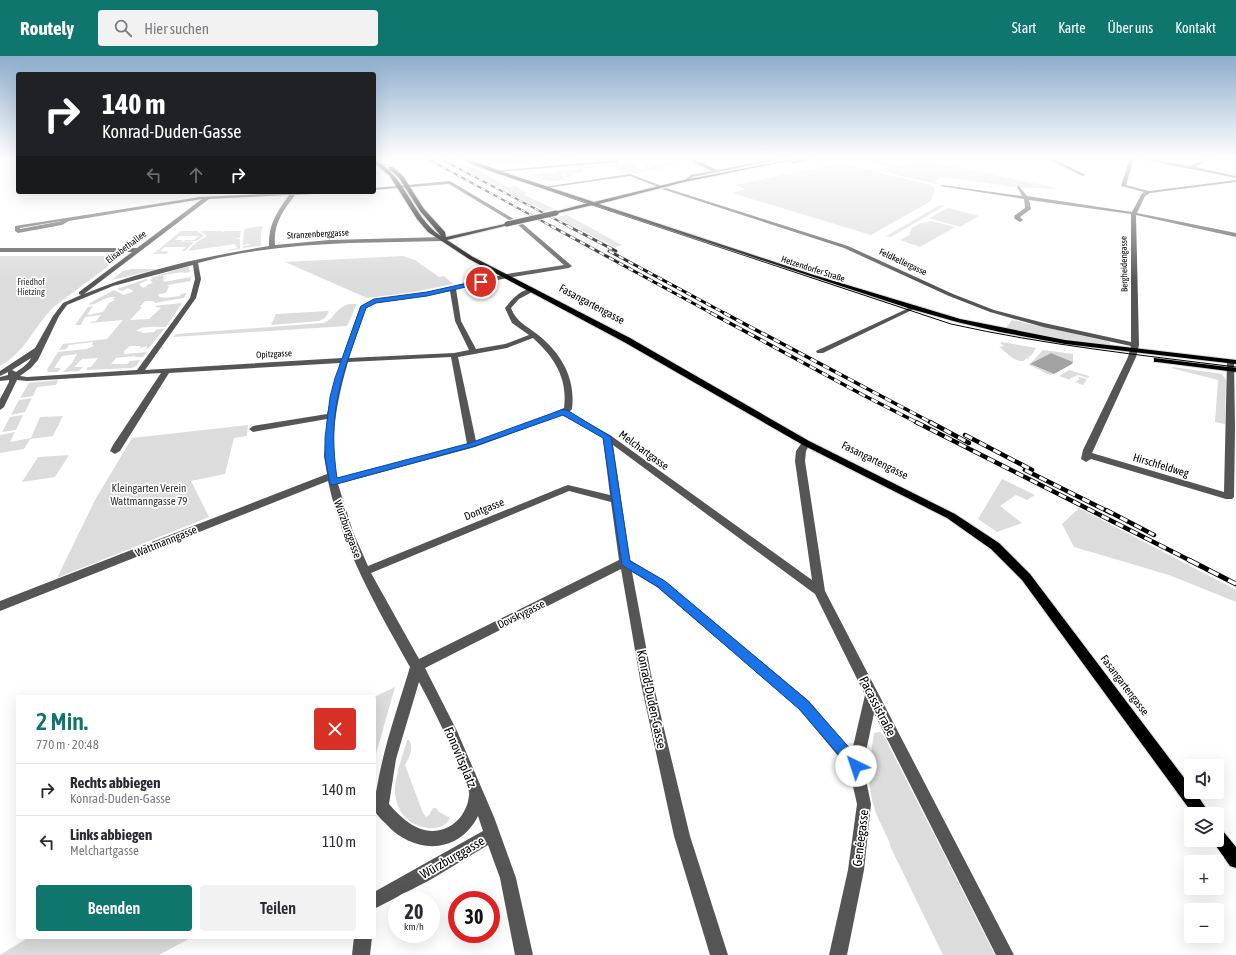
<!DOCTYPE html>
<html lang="de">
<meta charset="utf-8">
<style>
body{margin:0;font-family:"Asap Condensed",sans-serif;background:#f2f2f3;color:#2b2b33;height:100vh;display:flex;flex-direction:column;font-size:15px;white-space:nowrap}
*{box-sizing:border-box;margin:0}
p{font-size:13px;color:#7c7c81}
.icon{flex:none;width:22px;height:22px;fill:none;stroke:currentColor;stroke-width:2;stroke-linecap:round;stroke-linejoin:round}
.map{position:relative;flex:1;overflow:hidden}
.details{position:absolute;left:16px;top:639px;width:360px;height:244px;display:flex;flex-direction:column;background:#fff;border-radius:4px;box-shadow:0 4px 16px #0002}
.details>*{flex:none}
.guide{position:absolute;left:16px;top:16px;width:360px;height:122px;border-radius:4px;box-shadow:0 4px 16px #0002;background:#202124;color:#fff;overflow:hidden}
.fabs{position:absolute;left:1184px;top:703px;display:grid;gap:8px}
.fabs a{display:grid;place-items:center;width:40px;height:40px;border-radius:4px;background:#fff;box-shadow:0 4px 16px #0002;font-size:20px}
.speed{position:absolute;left:388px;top:835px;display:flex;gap:8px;font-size:20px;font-weight:700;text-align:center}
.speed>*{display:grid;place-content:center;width:52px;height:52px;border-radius:50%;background:#fff;box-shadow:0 4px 16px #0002;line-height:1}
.speed small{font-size:10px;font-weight:400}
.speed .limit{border:6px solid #d22;background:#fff;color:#111}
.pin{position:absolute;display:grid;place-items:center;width:34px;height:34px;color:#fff;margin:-17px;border:2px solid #fff;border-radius:50%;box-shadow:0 1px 4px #0007}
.me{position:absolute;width:44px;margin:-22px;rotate:319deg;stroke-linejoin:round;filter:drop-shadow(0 0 3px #0008)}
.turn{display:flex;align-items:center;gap:14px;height:84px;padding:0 20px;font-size:18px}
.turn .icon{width:52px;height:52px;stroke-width:2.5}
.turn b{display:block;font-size:28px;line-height:34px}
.lanes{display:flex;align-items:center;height:38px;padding:0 20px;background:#0003;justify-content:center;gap:20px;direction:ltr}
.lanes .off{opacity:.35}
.round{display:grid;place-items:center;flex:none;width:42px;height:42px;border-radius:4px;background:#f2f2f3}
.overview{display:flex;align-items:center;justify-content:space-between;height:68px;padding:0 20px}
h1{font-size:24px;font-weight:600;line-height:30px;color:#0f766e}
.action{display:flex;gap:8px;margin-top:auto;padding:8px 20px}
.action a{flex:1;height:46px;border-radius:4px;background:#0f766e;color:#fff;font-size:16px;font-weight:600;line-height:46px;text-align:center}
.action a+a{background:#f2f2f3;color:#2b2b33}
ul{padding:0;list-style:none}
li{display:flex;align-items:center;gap:12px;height:52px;padding:0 20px;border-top:1px solid #e1e1e2}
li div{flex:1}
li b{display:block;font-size:15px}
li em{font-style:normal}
header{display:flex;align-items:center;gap:24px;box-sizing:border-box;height:56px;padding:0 20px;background:#0f766e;color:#fff}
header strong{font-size:19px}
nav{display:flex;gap:22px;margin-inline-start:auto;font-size:14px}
.search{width:280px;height:36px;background:#f2f2f3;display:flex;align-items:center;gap:10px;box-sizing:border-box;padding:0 14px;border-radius:4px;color:#7c7c81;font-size:15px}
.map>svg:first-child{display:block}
</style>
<header>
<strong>Routely</strong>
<div class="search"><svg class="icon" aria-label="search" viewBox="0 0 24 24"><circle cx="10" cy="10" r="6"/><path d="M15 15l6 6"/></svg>Hier suchen</div>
<nav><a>Start</a><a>Karte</a><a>Über uns</a><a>Kontakt</a></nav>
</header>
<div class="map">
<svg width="1236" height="899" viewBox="0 0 1236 899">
<rect width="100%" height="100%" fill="#fff"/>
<!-- green -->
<g fill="#dcdcdc">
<path d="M478,102H598L599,103L564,105L561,102L548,103L549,106C527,107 508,112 484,105L509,103H482Z"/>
<path d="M647,102L653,103L682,102L708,115H705L688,108L679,102L639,106L637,104H629L639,114L647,113L642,108L672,106L678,109L668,111L664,108L667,107H662L665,112L653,114L648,109L659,108L646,109L651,114C643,115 632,120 625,117C620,116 618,112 613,111L610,108H599L626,106L622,104Z"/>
<polygon points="918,103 1056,132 1056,133 1015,131 942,121 934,126 939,128 936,128 880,115 878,114 889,111 864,106 874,104 902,110"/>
<path d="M448,104C462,103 496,124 509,132L515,130L527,137L523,138L554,153L544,155Z"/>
<polygon points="840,107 931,129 935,133 931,145 871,179 732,137 745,133 735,129"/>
<path d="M592,108L596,111L582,113L584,116L571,118L574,120L568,121L562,117H560L564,121L563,122L567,123C552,127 545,124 529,119L558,116V114H577L579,113L578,112L567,111Z"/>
<polygon points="940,149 944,150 891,181 886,180"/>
<polygon points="948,152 979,160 960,171 929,162"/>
<polygon points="567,159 622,189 615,191 555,161"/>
<polygon points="931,165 955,171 920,191 900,184 911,178 909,177 913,171 919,168"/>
<polygon points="263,170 261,178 261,190 243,192 243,190 250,189 250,188 243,189 244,174 247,172"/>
<polygon points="181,175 197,175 204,180 196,185 183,186 185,184 194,184 199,180 179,180 175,184 183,184 181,186 194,186 185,195 182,195 186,191 165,191 160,195 169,196 166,198 153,198"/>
<polygon points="200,175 223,175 221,177 225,175 241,175 240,182 235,183 240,183 240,193 228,195 228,194 237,192 235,188 188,195 194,188 198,188 195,187 207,180"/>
<path d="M0,200H122L56,249C34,269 27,295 0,310Z"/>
<polygon points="403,200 415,204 439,221 444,220 453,228 414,236 367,242 285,206"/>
<path d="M186,211H189L190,216L184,217L183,216L163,219L164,226L191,221L190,225L168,229L167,230H169L166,237L159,238L158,240C163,243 172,241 180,240L181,238L187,237L184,242L155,247L154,245H145L140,251H142L130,264L149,263L161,252L153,250L182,247L166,271C157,271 142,269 136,275L142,276V277L154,276L157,273H164L149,292L146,293L147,290L140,292L141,290H130L124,295V298L147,296L143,301H134L135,300L116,302L111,308H127L130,305L140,304L136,310L131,312L86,314L88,311H91L98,302L82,303L74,311H83L79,315L63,316L72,307L77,298L62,300L54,312H61L58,316H48L47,314L58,296L86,293L94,290L92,289L93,286L69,289L66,293L59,294L63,288L107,283L123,264L90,267L91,266L96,265L101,259L85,261L81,269H75L88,251L93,250L87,259L103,256L109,247L115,244L112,243L116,241C103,240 100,248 89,249L90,247L114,234L124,239L134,235L128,232L122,235L117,233L146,223L148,224L139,228L143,232L147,230V229L153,227L150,224L153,223L150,222Z"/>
<polygon points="132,213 158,213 112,224 123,215"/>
<path d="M349,248H357L347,270L173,281L176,278L323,267C335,263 335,252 349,248Z"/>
<polygon points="328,255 329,256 325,262 319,265 271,269 276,258"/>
<polygon points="1012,264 1110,286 1110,290 1062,283 1008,273 1006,272"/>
<path d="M1002,286L1036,292L1031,300L1028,301H1029L1028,303L1026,302L1024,305C1013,306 1008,297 999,291L1004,290L1000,287Z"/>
<polygon points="1043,294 1073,298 1073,306 1051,297 1031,309 1054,318 1050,319 1029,309"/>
<polygon points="1173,311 1222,318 1226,324 1225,368 1215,366 1218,324 1171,312"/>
<polygon points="1069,314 1089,320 1088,322 1078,319 1069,323 1075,326 1080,323 1078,322 1079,321 1087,323 1083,329 1059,320"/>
<polygon points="58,324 56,329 37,331 33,340 20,342 29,327"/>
<polygon points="32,342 25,356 11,359 19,344"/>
<polygon points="23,359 16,374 2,376 10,361"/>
<polygon points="63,360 53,380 30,383 24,393 0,397 0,379 15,376 10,386 31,382 40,361"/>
<polygon points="248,369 247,380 234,382 225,418 191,425 209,461 57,522 95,444 132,382"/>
<polygon points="69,399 55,421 22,426 38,401"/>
<polygon points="1002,423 1035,439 1027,444 1016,439 1000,450 1022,467 997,476 978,463"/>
<polygon points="1079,452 1236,534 1236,546 1169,519 1074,491 1062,468"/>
<polygon points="395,631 374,705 374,641"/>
<path d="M880,676L884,680L891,694L995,899H943L891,792C887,777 878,765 874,751C866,724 870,704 874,677Z"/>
<path d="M407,684H409C414,692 410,701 405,709L423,757L426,761L429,759L433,752H436L439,756L450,762C446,770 438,773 429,772C408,771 394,753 395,732C396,717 403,699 407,684Z"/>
<polygon points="29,881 192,881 159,899 0,899"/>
</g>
<!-- water -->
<polygon fill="#a3a3a3" points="1051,297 1073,306 1072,308 1054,318 1030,308"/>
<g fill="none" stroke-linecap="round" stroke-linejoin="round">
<!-- major casing -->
<g stroke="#dbdbdb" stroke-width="2">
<g id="major">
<polygon points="462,102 466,102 497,114 594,146 684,124 800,102 798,103 684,126 599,148 814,219 960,263 1065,284 1236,304 1236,308 1065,288 1000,276 957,266 911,253 593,149 554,158 554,156 588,147 493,116 469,107"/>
<polygon points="809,102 816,102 792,107 790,106"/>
<path d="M374,104C406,119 412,161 441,180L420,155L399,122L389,113V111H393L403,120L424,153L445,176L446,181L509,167V169L447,184L473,201L630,282L809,385L955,458L999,487L1030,518L1191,731V736H1195L1210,758H1193L1022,524L991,493L947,462L803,389L624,286L469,203L428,176L417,163L389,119L374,107Z"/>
<polygon points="1154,302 1236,312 1236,316 1157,306 1154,306"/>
<polygon points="1217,771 1222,774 1236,791 1236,812 1230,810 1212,784 1217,784"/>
</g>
</g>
<!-- minor -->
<g fill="#555" fill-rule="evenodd">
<polygon points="689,102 693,102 717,114 779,102 786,102 693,121 687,125 685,124 690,119 712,115 694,107"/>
<polygon points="1046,102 1051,102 1086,119 1082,120"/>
<polygon points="1130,102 1134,102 1126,129 1149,135 1236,124 1236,126 1150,137 1145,140 1137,157 1236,177 1236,181 1136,159 1139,289 1136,301 1092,397 1224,436 1227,306 1231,304 1234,304 1235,372 1234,441 1232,443 1226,443 1091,403 1086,406 1081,403 1083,394 1128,301 1131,290 1043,271 990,256 949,240 844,192 662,133 666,132 848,190 953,238 994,254 1044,267 1131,286 1131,158 1029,144 1031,153 1020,161 1023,164 1020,166 1015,163 1014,160 1025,152 1024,143 940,130 942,129 1022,140 1017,131 1019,130 1027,140 1132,156 1141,139 1144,136 1121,130"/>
<polygon points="1135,102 1142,102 1190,110 1208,102 1213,102 1195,111 1236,120 1236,122"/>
<polygon points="617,104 619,106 495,116 493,115"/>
<polygon points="630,118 662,130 658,131 630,120 546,132 544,131"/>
<polygon points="450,125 514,163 509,164 449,128 374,134 374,132"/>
<path d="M301,136H336L334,137L295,139C283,155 273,168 275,189L329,184L444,181L447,183L444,185C362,187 278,185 198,207L201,223L196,242L145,314L342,302L360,251L372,244L427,236L507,218L564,209L518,169L523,168L572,210L569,212L507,222L456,233L461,265L476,293L505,288L529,279L512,267L505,252C511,244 523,231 534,233V235L519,243L511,252C516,266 527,270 537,278C561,297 576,322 572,353L569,356L610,379L812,524L795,405L796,395L803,385L806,384L810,387L806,395L805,405L825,535L1014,899H996L874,657L863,710L871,748L864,814L847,899H829L848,814L857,748L849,713L799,653L657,531L632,516L652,623L690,780L728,899H710L674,780L640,623L621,513L425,612L457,675L494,761L516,822L533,899H515L500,822L488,789L430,824L374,853V836L483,775L478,760C459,798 415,799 387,769C383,765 375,758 374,752C373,746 376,737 377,731C384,690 398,651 410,611C376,550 343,494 328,425L0,555V545L327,418L324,400L327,363L253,376L249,373L253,370L327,358L340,307L169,317L120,395L115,398L110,395L113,389L161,317L27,325L17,324L4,351L0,354V343L9,326V324L0,325V321L8,319V316L0,320V315L35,292L53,260L63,247L81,239L79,238V236L132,196H0V192H137L202,143L69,165L62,169L18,177L15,175V170L200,141ZM289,139C277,156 268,169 269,190C207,200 142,214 84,238L209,143ZM62,165L20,173V172L61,165ZM193,209L195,223L190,242L137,314L27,321L20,320L31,312L38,304L59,260L67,249L113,230ZM450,235L455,265L469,294L454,297L349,302L366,252L376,247L427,240ZM533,282C554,301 568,322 564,352L543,361L476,385L458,301L507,292ZM451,301L467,388L337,422C329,383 337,344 348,306ZM31,302C28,308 22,312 16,316L12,314ZM562,359L603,382L610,439L568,429L565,430L368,510L353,476L338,428L475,391ZM613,389L815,538L865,639L852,695L809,645L665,525L630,504ZM569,435L611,446L619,504L419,603L371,517ZM419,626C435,656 450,687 463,719C465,725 470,733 469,739C468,755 456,771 440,774C419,779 402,763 389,748L396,703Z"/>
<polygon points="911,251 916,252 823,297 817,297 816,295"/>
<polygon points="354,881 372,881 370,899 352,899"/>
</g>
<!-- major -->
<use href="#major" fill="#000" fill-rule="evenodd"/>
<!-- tram -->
<path stroke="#000" stroke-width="1" d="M462,102L491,114L580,145L951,268C1045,289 1140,299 1236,311"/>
<!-- rail-far4 casing -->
<g stroke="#000" stroke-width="2">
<g id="rail-far4">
<polyline points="426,102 553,171"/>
<polyline points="439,102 570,171"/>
</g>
</g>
<!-- rail-far3 casing -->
<g stroke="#000" stroke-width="3">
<g id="rail-far3">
<polyline points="551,170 713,258"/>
<polyline points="568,170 616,195"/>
<polyline points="609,195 726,258"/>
</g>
</g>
<!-- rail-far2 casing -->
<g stroke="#000" stroke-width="3.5">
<g id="rail-far2">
<polyline points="711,257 863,339 918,367"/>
<polyline points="724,257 932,367"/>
</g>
</g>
<!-- rail-far1 casing -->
<g stroke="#000" stroke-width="4.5">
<g id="rail-far1">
<polyline points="916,366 1191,505"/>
<polyline points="930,366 969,387"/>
<polyline points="965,379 1032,414"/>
<polyline points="1025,414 1111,457"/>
<polyline points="1106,454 1154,479"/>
</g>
</g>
<!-- rail casing -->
<g stroke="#000" stroke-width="5">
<polyline id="rail" points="1189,504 1236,528"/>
</g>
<!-- rail-far4 -->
<use href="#rail-far4" stroke="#fff" stroke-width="1.5" stroke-dasharray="4.5" stroke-linecap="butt"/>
<!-- rail-far3 -->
<use href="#rail-far3" stroke="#fff" stroke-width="2" stroke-dasharray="5.5" stroke-linecap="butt"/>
<!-- rail-far2 -->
<use href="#rail-far2" stroke="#fff" stroke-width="2.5" stroke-dasharray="7" stroke-linecap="butt"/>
<!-- rail-far1 -->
<use href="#rail-far1" stroke="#fff" stroke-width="3" stroke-dasharray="8" stroke-linecap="butt"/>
<!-- rail -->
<use href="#rail" stroke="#fff" stroke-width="3.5" stroke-dasharray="11" stroke-linecap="butt"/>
<!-- major-bridge casing -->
<g stroke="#dbdbdb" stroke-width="6" stroke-linecap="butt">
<polyline id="major-bridge" points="507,168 556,157"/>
</g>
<!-- major-bridge -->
<use href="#major-bridge" stroke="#000" stroke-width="5"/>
</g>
<!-- sky -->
<linearGradient id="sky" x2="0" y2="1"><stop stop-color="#8cadcc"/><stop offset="0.45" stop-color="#fff"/><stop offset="1" stop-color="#fff" stop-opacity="0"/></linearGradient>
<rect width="1236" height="227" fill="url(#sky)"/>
<!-- route -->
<path fill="#1a73e8" stroke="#114b97" d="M481,224L484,226L483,227L427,240L376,247L366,252C356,281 344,310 338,340C332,367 333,395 337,422L470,387L561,354H567L611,381L630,505L665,525L808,645L861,705L863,710L861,714L856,716L852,714L799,653L658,531L622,509L603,382L563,359L475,390L333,429L330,428L325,401V382L330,341L335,322L361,250L374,243L427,236Z"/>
<g text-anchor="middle" stroke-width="3.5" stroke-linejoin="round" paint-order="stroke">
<!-- far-street labels -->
<g font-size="9" fill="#000" stroke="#fff">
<text transform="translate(318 178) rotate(-3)" y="3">Stranzenberggasse</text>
<text transform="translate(126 191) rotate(-37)" y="3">Elisabethallee</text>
<text transform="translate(903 206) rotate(25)" y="3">Feldkellergasse</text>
<text transform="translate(1124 208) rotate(-91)" y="3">Bergheidengasse</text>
<text transform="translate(813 213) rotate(18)" y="3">Hetzendorfer Straße</text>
<text transform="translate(274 298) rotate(-3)" y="3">Opitzgasse</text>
</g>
<!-- far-park labels -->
<g font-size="9" fill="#333" stroke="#fff">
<text x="31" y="229">Friedhof<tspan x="31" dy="10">Hietzing</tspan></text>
</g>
<!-- street labels -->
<g font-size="11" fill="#000" stroke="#fff">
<text transform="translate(592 248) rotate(28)" y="4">Fasangartengasse</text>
<text transform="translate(644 394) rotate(36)" y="4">Melchartgasse</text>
<text transform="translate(875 404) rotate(26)" y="4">Fasangartengasse</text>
<text transform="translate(1161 409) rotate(17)" y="4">Hirschfeldweg</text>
<text transform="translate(484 453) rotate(-22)" y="4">Dontgasse</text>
<text transform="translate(348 473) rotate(70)" y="4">Würzburggasse</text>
<text transform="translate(166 485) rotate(-22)" y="4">Wattmanngasse</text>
<text transform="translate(521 558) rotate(-26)" y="4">Dovskygasse</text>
<text transform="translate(1125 629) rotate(53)" y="4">Fasangartengasse</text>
</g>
<!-- park labels -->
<g font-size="11" fill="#333" stroke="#fff">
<text x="149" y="436">Kleingarten Verein<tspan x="149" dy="13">Wattmanngasse 79</tspan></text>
</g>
<!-- near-street labels -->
<g font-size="13" fill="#000" stroke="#fff">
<text transform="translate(652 643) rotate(78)" y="5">Konrad-Duden-Gasse</text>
<text transform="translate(878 650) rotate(63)" y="5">Pacassistraße</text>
<text transform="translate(461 701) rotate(67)" y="5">Fonovitsplatz</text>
<text transform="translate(860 782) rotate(-83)" y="5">Genéegasse</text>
<text transform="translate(452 801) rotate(-30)" y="5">Würzburggasse</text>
</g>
</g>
</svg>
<div class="fabs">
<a><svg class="icon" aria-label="sound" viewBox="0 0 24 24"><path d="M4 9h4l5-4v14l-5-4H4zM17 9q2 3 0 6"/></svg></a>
<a><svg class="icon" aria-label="layers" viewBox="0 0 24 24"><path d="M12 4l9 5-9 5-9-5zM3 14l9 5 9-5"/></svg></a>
<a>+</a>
<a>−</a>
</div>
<div class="speed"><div>20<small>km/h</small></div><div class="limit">30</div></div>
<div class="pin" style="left:481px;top:226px;background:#d93025"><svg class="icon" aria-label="arrive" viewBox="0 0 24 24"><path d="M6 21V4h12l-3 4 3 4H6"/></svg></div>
<svg class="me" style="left:856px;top:710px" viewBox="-20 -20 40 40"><circle r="19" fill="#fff"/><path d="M0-13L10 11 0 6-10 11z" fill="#1a73e8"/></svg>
<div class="guide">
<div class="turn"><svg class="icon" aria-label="right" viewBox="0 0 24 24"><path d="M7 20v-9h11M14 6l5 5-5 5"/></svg><div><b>140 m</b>Konrad-Duden-Gasse</div></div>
<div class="lanes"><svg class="icon off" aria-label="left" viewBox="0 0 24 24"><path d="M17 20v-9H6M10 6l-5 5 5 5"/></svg><svg class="icon off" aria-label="ahead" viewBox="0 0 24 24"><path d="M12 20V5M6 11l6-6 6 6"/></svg><svg class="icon" aria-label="right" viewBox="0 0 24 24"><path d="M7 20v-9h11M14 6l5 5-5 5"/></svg></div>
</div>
<section class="details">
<div class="overview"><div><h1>2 Min.</h1><p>770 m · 20:48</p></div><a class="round" style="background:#d93025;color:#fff"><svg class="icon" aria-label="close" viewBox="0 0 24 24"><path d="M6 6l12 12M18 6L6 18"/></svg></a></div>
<ul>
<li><svg class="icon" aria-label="right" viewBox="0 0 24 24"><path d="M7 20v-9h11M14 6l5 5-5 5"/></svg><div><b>Rechts abbiegen</b><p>Konrad-Duden-Gasse</p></div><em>140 m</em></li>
<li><svg class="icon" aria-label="left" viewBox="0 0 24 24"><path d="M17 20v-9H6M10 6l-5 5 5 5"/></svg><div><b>Links abbiegen</b><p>Melchartgasse</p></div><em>110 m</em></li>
</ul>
<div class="action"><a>Beenden</a><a>Teilen</a></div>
</section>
</div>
